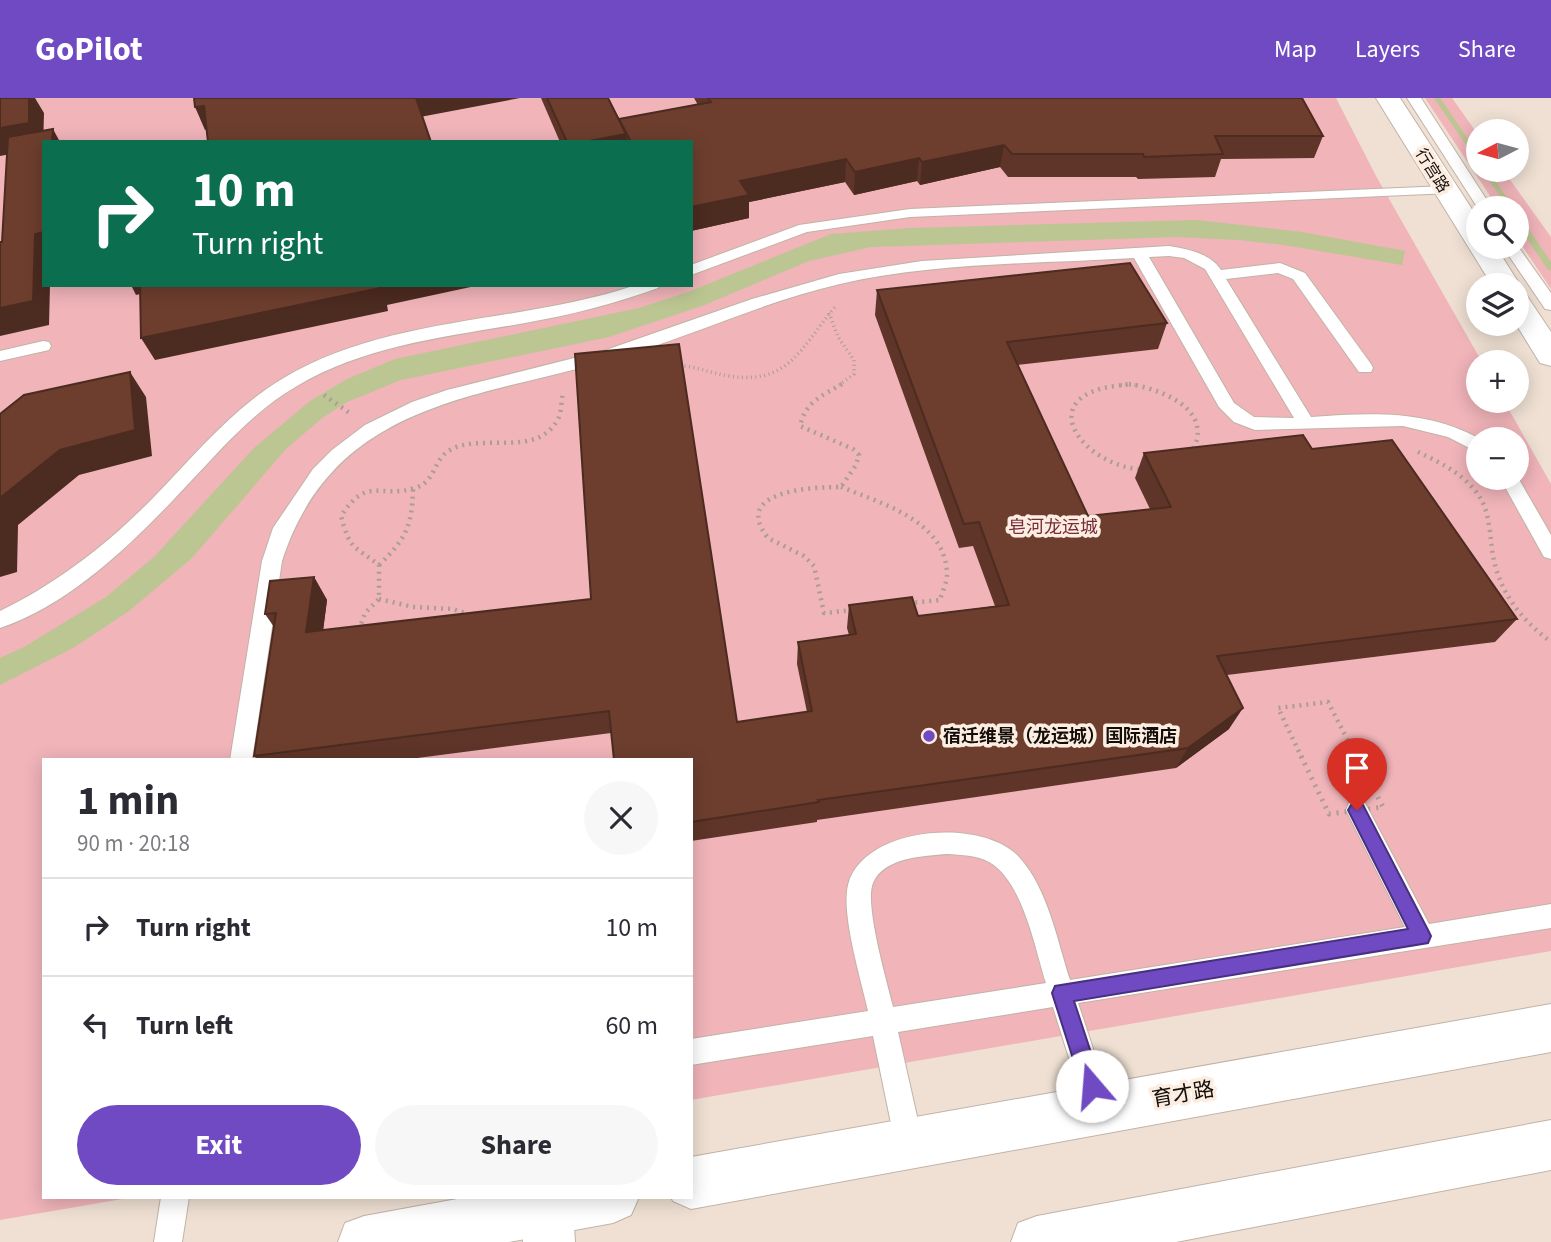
<!DOCTYPE html>
<meta charset="utf-8">
<style>
body{margin:0;font-family:"Source Sans 3","Noto Sans SC",sans-serif;background:#f7f7f7;color:#2b2b33;height:100vh;display:flex;flex-direction:column;font-size:26px;white-space:nowrap}
*{box-sizing:border-box;margin:0}
p{font-size:23px;color:#7c7c81}
.icon{flex:none;width:38px;height:38px;fill:none;stroke:currentColor;stroke-width:2;stroke-linecap:round;stroke-linejoin:round}
.map{position:relative;flex:1;overflow:hidden}
.details{position:absolute;left:42px;top:660px;width:651px;height:441px;display:flex;flex-direction:column;background:#fff;border-radius:0px;box-shadow:0 4px 18px #0003}
.details>*{flex:none}
.guide{position:absolute;left:42px;top:42px;width:651px;height:147px;border-radius:0px;box-shadow:0 4px 18px #0003;background:#0b6e4f;color:#fff;overflow:hidden}
.needle{width:46px;rotate:264deg}
.controls{position:absolute;left:1466px;top:21px;display:grid;gap:14px}
.controls a{display:grid;place-items:center;width:63px;height:63px;border-radius:50%;background:#fff;box-shadow:0 4px 18px #0003;font-size:35px}
.pin{position:absolute;display:grid;place-items:center;width:60px;height:60px;color:#fff;margin:-72px -30px;border-radius:50% 50% 50% 0;rotate:-45deg;box-shadow:0 0 7px #0007}
.pin .icon{rotate:45deg}
.me{position:absolute;width:77px;margin:-38px;rotate:342deg;stroke-linejoin:round;filter:drop-shadow(0 0 5px #0008)}
.turn{display:flex;align-items:center;gap:24px;height:147px;padding:0 35px;font-size:32px}
.turn .icon{width:91px;height:91px;stroke-width:2.5}
.turn b{display:block;font-size:49px;line-height:60px}
.round{display:grid;place-items:center;flex:none;width:74px;height:74px;border-radius:37px;background:#f7f7f7}
.overview{display:flex;align-items:center;justify-content:space-between;height:119px;padding:0 35px}
h1{font-size:42px;font-weight:700;line-height:52px}
.button{display:flex;gap:14px;margin-top:auto;padding:14px 35px}
.button a{flex:1;height:80px;border-radius:42px;background:#704ac3;color:#fff;font-size:28px;font-weight:700;line-height:80px;text-align:center}
.button a+a{background:#f7f7f7;color:#2b2b33}
ul{padding:0;list-style:none}
li{display:flex;align-items:center;gap:21px;height:98px;padding:0 35px;border-top:2px solid #e1e1e2}
li div{flex:1}
li b{display:block;font-size:26px}
li em{font-style:normal}
header{display:flex;align-items:center;gap:42px;box-sizing:border-box;height:98px;padding:0 35px;background:#704ac3;color:#fff}
header strong{font-size:33px}
nav{display:flex;gap:38px;margin-inline-start:auto;font-size:24px}
.map>svg:first-child{display:block}
</style>
<header>
<strong>GoPilot</strong>
<nav><a>Map</a><a>Layers</a><a>Share</a></nav>
</header>
<div class="map">
<svg width="1551" height="1144" viewBox="0 0 1551 1144">
<rect width="100%" height="100%" fill="#efe0d3"/>
<!-- green -->
<g fill="#f0b4b9" fill-rule="evenodd">
<path d="M0,0H1336L1376,78L1482,264H1479V303H1504L1551,386V853L691,1002V662H44V1099H134L0,1122ZM44,44H691V187H44ZM1479,341H1517V380H1479Z"/>
<polygon points="1425,0 1452,0 1479,38 1479,72 1503,72 1551,139 1551,191 1517,140 1517,110 1498,110"/>
</g>
<!-- water -->
<polygon fill="#bbc692" points="1197,122 1302,134 1405,153 1402,167 1284,147 1239,142 1177,139 871,149 809,163 702,208 609,239 401,282 347,304 322,320 286,351 192,460 129,513 73,550 0,587 0,560 24,549 106,499 154,459 254,350 310,303 347,281 395,261 639,210 688,194 831,136 911,130"/>
<g fill="none" stroke-linecap="round" stroke-linejoin="round">
<!-- stream -->
<g fill="#bbc692" fill-rule="evenodd">
<polygon points="1434,0 1440,0 1479,57 1479,64 1477,63"/>
<polygon points="1482,72 1488,72 1514,110 1508,110"/>
<polygon points="1517,118 1520,118 1551,164 1551,172 1548,172 1517,126"/>
</g>
<!-- lane casing -->
<g stroke="#c1b3a7" stroke-width="2">
<g id="lane">
<polygon points="1407,0 1421,0 1492,110 1479,112"/>
<polygon points="1446,88 1451,89 1453,92 1451,95 910,119 807,134 691,177 691,167 799,127 910,111"/>
<polygon points="1517,147 1551,195 1551,212 1545,211 1503,149"/>
<path d="M1169,148C1187,151 1210,155 1221,172L1280,165L1305,175L1371,266L1373,270L1371,274H1359L1293,181L1278,175L1226,181L1311,319C1370,315 1426,311 1480,341L1479,355L1448,339L1403,328L1255,332L1234,324L1219,309L1134,160C1037,166 935,164 840,186C762,204 690,239 614,261C477,301 334,303 282,463L252,662H230L262,463L273,430L313,371L332,352L365,327L412,304L447,292L606,252L752,201L839,176L922,163ZM1169,158L1184,160L1205,171L1294,320L1254,319L1234,305L1149,159Z"/>
<path d="M636,187H660L658,190C614,206 570,217 525,225C447,239 366,247 297,288C255,312 223,349 191,383C140,438 73,506 0,530V513C58,485 109,445 153,400C194,358 232,311 282,281C388,217 521,226 636,187Z"/>
<polygon points="43,243 49,244 51,248 49,252 0,263 0,253"/>
<polygon points="1517,378 1551,437 1551,461 1544,459 1500,380"/>
<path d="M1357,702L1365,705L1429,826L1551,806V830L1078,905L1113,1011L1109,1021L1099,1025L1089,1021L1085,1011L1053,909L898,934L923,1045L919,1055L909,1059L899,1055L895,1045L873,938L691,967V941L868,913C861,881 841,817 848,787C863,728 982,719 1019,759C1048,791 1057,842 1070,882L1405,829L1346,712L1349,705ZM947,756C961,757 977,757 989,764C1023,783 1035,851 1046,885L893,909C887,884 864,806 873,785C884,759 924,758 947,756Z"/>
<polygon points="161,1099 189,1099 182,1144 154,1144"/>
</g>
</g>
<!-- street casing -->
<g stroke="#c1b3a7" stroke-width="2">
<polygon id="street" points="526,1099 568,1099 573,1111 575,1144 523,1144 521,1111"/>
</g>
<!-- secondary casing -->
<g stroke="#c1b3a7" stroke-width="2">
<g id="secondary">
<polygon points="1376,0 1400,0 1479,122 1479,149 1496,149 1520,187 1517,192 1517,187 1492,187"/>
<polygon points="1517,195 1527,198 1551,234 1551,268 1540,265 1516,226"/>
<polygon points="1551,906 1551,954 691,1111 673,1103 671,1099 691,1099 691,1059"/>
<polygon points="1551,1022 1551,1072 1176,1144 1011,1144 1018,1125 1037,1118"/>
<polygon points="468,1099 639,1099 631,1117 613,1125 509,1144 338,1144 345,1125 364,1118"/>
</g>
</g>
<!-- path-far2 -->
<g stroke="#aa9e94" stroke-width="3.5" stroke-dasharray="1 3.5" stroke-linecap="butt">
<polyline points="829,215 838,239 854,262 854,276 839,287"/>
<path d="M680,268C697,268 712,276 729,278C790,288 802,247 836,208"/>
<polyline points="1121,287 1137,287"/>
</g>
<!-- path-far1 -->
<g stroke="#aa9e94" stroke-width="4.5" stroke-dasharray="2 5" stroke-linecap="butt">
<path d="M842,286C822,298 806,303 800,328L853,351L859,357L856,367L841,389C814,389 730,392 768,440L804,458L814,468L824,515L853,512"/>
<path d="M1129,286C1155,290 1204,306 1197,341C1194,354 1184,363 1172,367C1109,391 1030,314 1097,292C1107,288 1119,288 1129,286Z"/>
<polyline points="324,297 351,316"/>
<path d="M1418,354C1442,365 1469,379 1482,403C1489,417 1490,435 1492,451C1497,491 1519,520 1551,544"/>
<path d="M841,389C881,405 946,423 947,476C947,485 942,494 940,502L910,505"/>
<path d="M379,467C406,441 412,428 413,391"/>
<polyline points="379,501 413,509 453,511 474,518"/>
<path d="M359,532L365,515L379,501V467C353,447 350,452 341,418C368,377 379,401 415,390C436,384 433,361 450,352C482,334 537,361 558,321C562,314 561,303 563,295"/>
<polyline points="1302,660 1278,610 1328,604 1357,660"/>
</g>
<!-- path -->
<polyline stroke="#aa9e94" stroke-width="5" stroke-dasharray="2 6" stroke-linecap="butt" points="1301,658 1329,716 1383,709 1356,658"/>
<!-- lane -->
<use href="#lane" fill="#fff" fill-rule="evenodd"/>
<!-- street -->
<use href="#street" fill="#fff" fill-rule="evenodd"/>
<!-- secondary -->
<use href="#secondary" fill="#fff" fill-rule="evenodd"/>
</g>
<!-- wall -->
<g fill="#5e3528">
<polygon points="541,0 608,0 620,22 698,7 694,0 1302,0 1323,38 1314,60 1221,61 1215,79 1138,81 1136,79 1008,79 1000,69 920,87 917,83 854,97 845,84 749,104 749,120 691,133 691,44 560,44"/>
<polygon points="877,192 1167,225 1158,251 1017,267 1088,418 1150,411 1135,380 1144,355 1517,521 1495,544 1227,577 1229,631 1176,670 817,722 817,724 691,743 691,662 611,635 402,662 258,662 254,658 274,529 265,516 314,479 327,502 323,532 737,624 807,614 797,566 798,544 849,537 847,530 849,507 918,518 995,508 973,448 959,450 875,217"/>
</g>
<!-- shaded-wall -->
<g fill="#4c2b20">
<polygon points="29,0 35,0 44,15 43,50 0,58 0,30"/>
<polygon points="415,0 520,0 420,19"/>
<polygon points="204,8 214,30 205,32 195,9"/>
<polygon points="53,31 60,44 52,44"/>
<polygon points="626,36 627,44 584,44"/>
<polygon points="1004,47 1000,69 920,87 922,64"/>
<polygon points="919,60 917,83 854,97 855,74"/>
<polygon points="846,61 845,84 749,104 749,120 691,133 691,109 740,83"/>
<polygon points="44,134 44,187 50,187 49,227 0,238 0,210 35,136"/>
<polygon points="131,187 148,187 152,193 136,197"/>
<polygon points="380,187 480,187 387,207 388,213 155,262 141,240"/>
<polygon points="130,274 146,299 152,358 79,377 18,427 17,474 0,479 0,400"/>
<polygon points="314,479 327,502 320,557 306,534"/>
<polygon points="1243,610 1229,631 1176,670 1188,650"/>
</g>
<!-- building -->
<g fill="#6d3e2e" stroke="#4c2b20" stroke-width="2">
<polygon points="0,0 29,0 29,25 0,30"/>
<polygon points="194,0 416,0 431,44 208,44 204,8 195,9"/>
<polygon points="547,0 608,0 626,36 584,44 567,44"/>
<polygon points="708,0 1302,0 1323,38 1215,38 1223,56 1144,59 1143,56 1012,56 1004,47 922,64 919,60 855,74 846,61 740,83 749,97 691,109 691,44 631,44 619,21 711,4"/>
<polygon points="53,31 52,44 44,44 44,134 35,136 33,203 0,210 0,144 2,144 8,39"/>
<polygon points="1130,165 1167,225 1007,244 1088,418 1171,409 1144,355 1303,337 1312,351 1392,342 1517,521 1217,558 1243,610 1188,650 818,702 819,704 691,724 691,662 614,662 609,613 254,658 276,515 265,516 270,483 314,479 306,534 591,501 575,256 679,246 737,624 812,613 798,544 856,536 849,507 912,499 918,518 1009,507 979,424 964,426 877,192"/>
<polygon points="140,187 380,187 380,190 141,240"/>
<polygon points="130,274 135,332 60,352 0,400 0,316 24,297"/>
</g>
<!-- route -->
<polygon fill="#704ac3" stroke="#49307f" stroke-width="2" points="1357,704 1363,707 1428,832 1431,838 1428,845 1074,903 1102,988 1099,995 1092,998 1084,995 1052,895 1055,888 1408,831 1348,712 1351,707"/>
<!-- markers -->
<circle fill="#704ac3" stroke="#fcede0" stroke-width="2.5" cx="929" cy="638" r="7"/>
<g text-anchor="middle" stroke-width="7" stroke-linejoin="round" paint-order="stroke">
<!-- far-street labels -->
<g font-size="16" fill="#130e0a" stroke="#fcede0">
<text transform="translate(1433 72) rotate(58)" y="6">行宫路</text>
</g>
<!-- park labels -->
<g font-size="18" fill="#742c38" stroke="#fcede0">
<text x="1053" y="435">皂河龙运城</text>
</g>
<!-- poi labels -->
<g font-size="18" font-weight="bold" fill="#130e0a" stroke="#fcede0" text-anchor="start">
<text x="943" y="644">宿迁维景（龙运城）国际酒店</text>
</g>
<!-- near-street labels -->
<g font-size="21" fill="#130e0a" stroke="#fcede0">
<text transform="translate(1183 996) rotate(-10)" y="7">育才路</text>
</g>
</g>
</svg>
<div class="controls">
<a><svg class="needle" viewBox="-14 -14 28 28"><path d="M0-13l5 13h-10z" fill="#e53935"/><path d="M0 13l5-13h-10z" fill="#7c7c81"/></svg></a>
<a><svg class="icon" aria-label="search" viewBox="0 0 24 24"><circle cx="10" cy="10" r="6"/><path d="M15 15l6 6"/></svg></a>
<a><svg class="icon" aria-label="layers" viewBox="0 0 24 24"><path d="M12 4l9 5-9 5-9-5zM3 14l9 5 9-5"/></svg></a>
<a>+</a>
<a>−</a>
</div>
<div class="pin" style="left:1357px;top:712px;background:#d93025"><svg class="icon" aria-label="arrive" viewBox="0 0 24 24"><path d="M6 21V4h12l-3 4 3 4H6"/></svg></div>
<svg class="me" style="left:1092px;top:988px" viewBox="-20 -20 40 40"><circle r="19" fill="#fff"/><path d="M0-13L10 11 0 6-10 11z" fill="#704ac3"/></svg>
<div class="guide">
<div class="turn"><svg class="icon" aria-label="right" viewBox="0 0 24 24"><path d="M7 20v-9h11M14 6l5 5-5 5"/></svg><div><b>10 m</b>Turn right</div></div>
</div>
<section class="details">
<div class="overview"><div><h1>1 min</h1><p>90 m · 20:18</p></div><a class="round"><svg class="icon" aria-label="close" viewBox="0 0 24 24"><path d="M6 6l12 12M18 6L6 18"/></svg></a></div>
<ul>
<li><svg class="icon" aria-label="right" viewBox="0 0 24 24"><path d="M7 20v-9h11M14 6l5 5-5 5"/></svg><div><b>Turn right</b></div><em>10 m</em></li>
<li><svg class="icon" aria-label="left" viewBox="0 0 24 24"><path d="M17 20v-9H6M10 6l-5 5 5 5"/></svg><div><b>Turn left</b></div><em>60 m</em></li>
</ul>
<div class="button"><a>Exit</a><a>Share</a></div>
</section>
</div>
